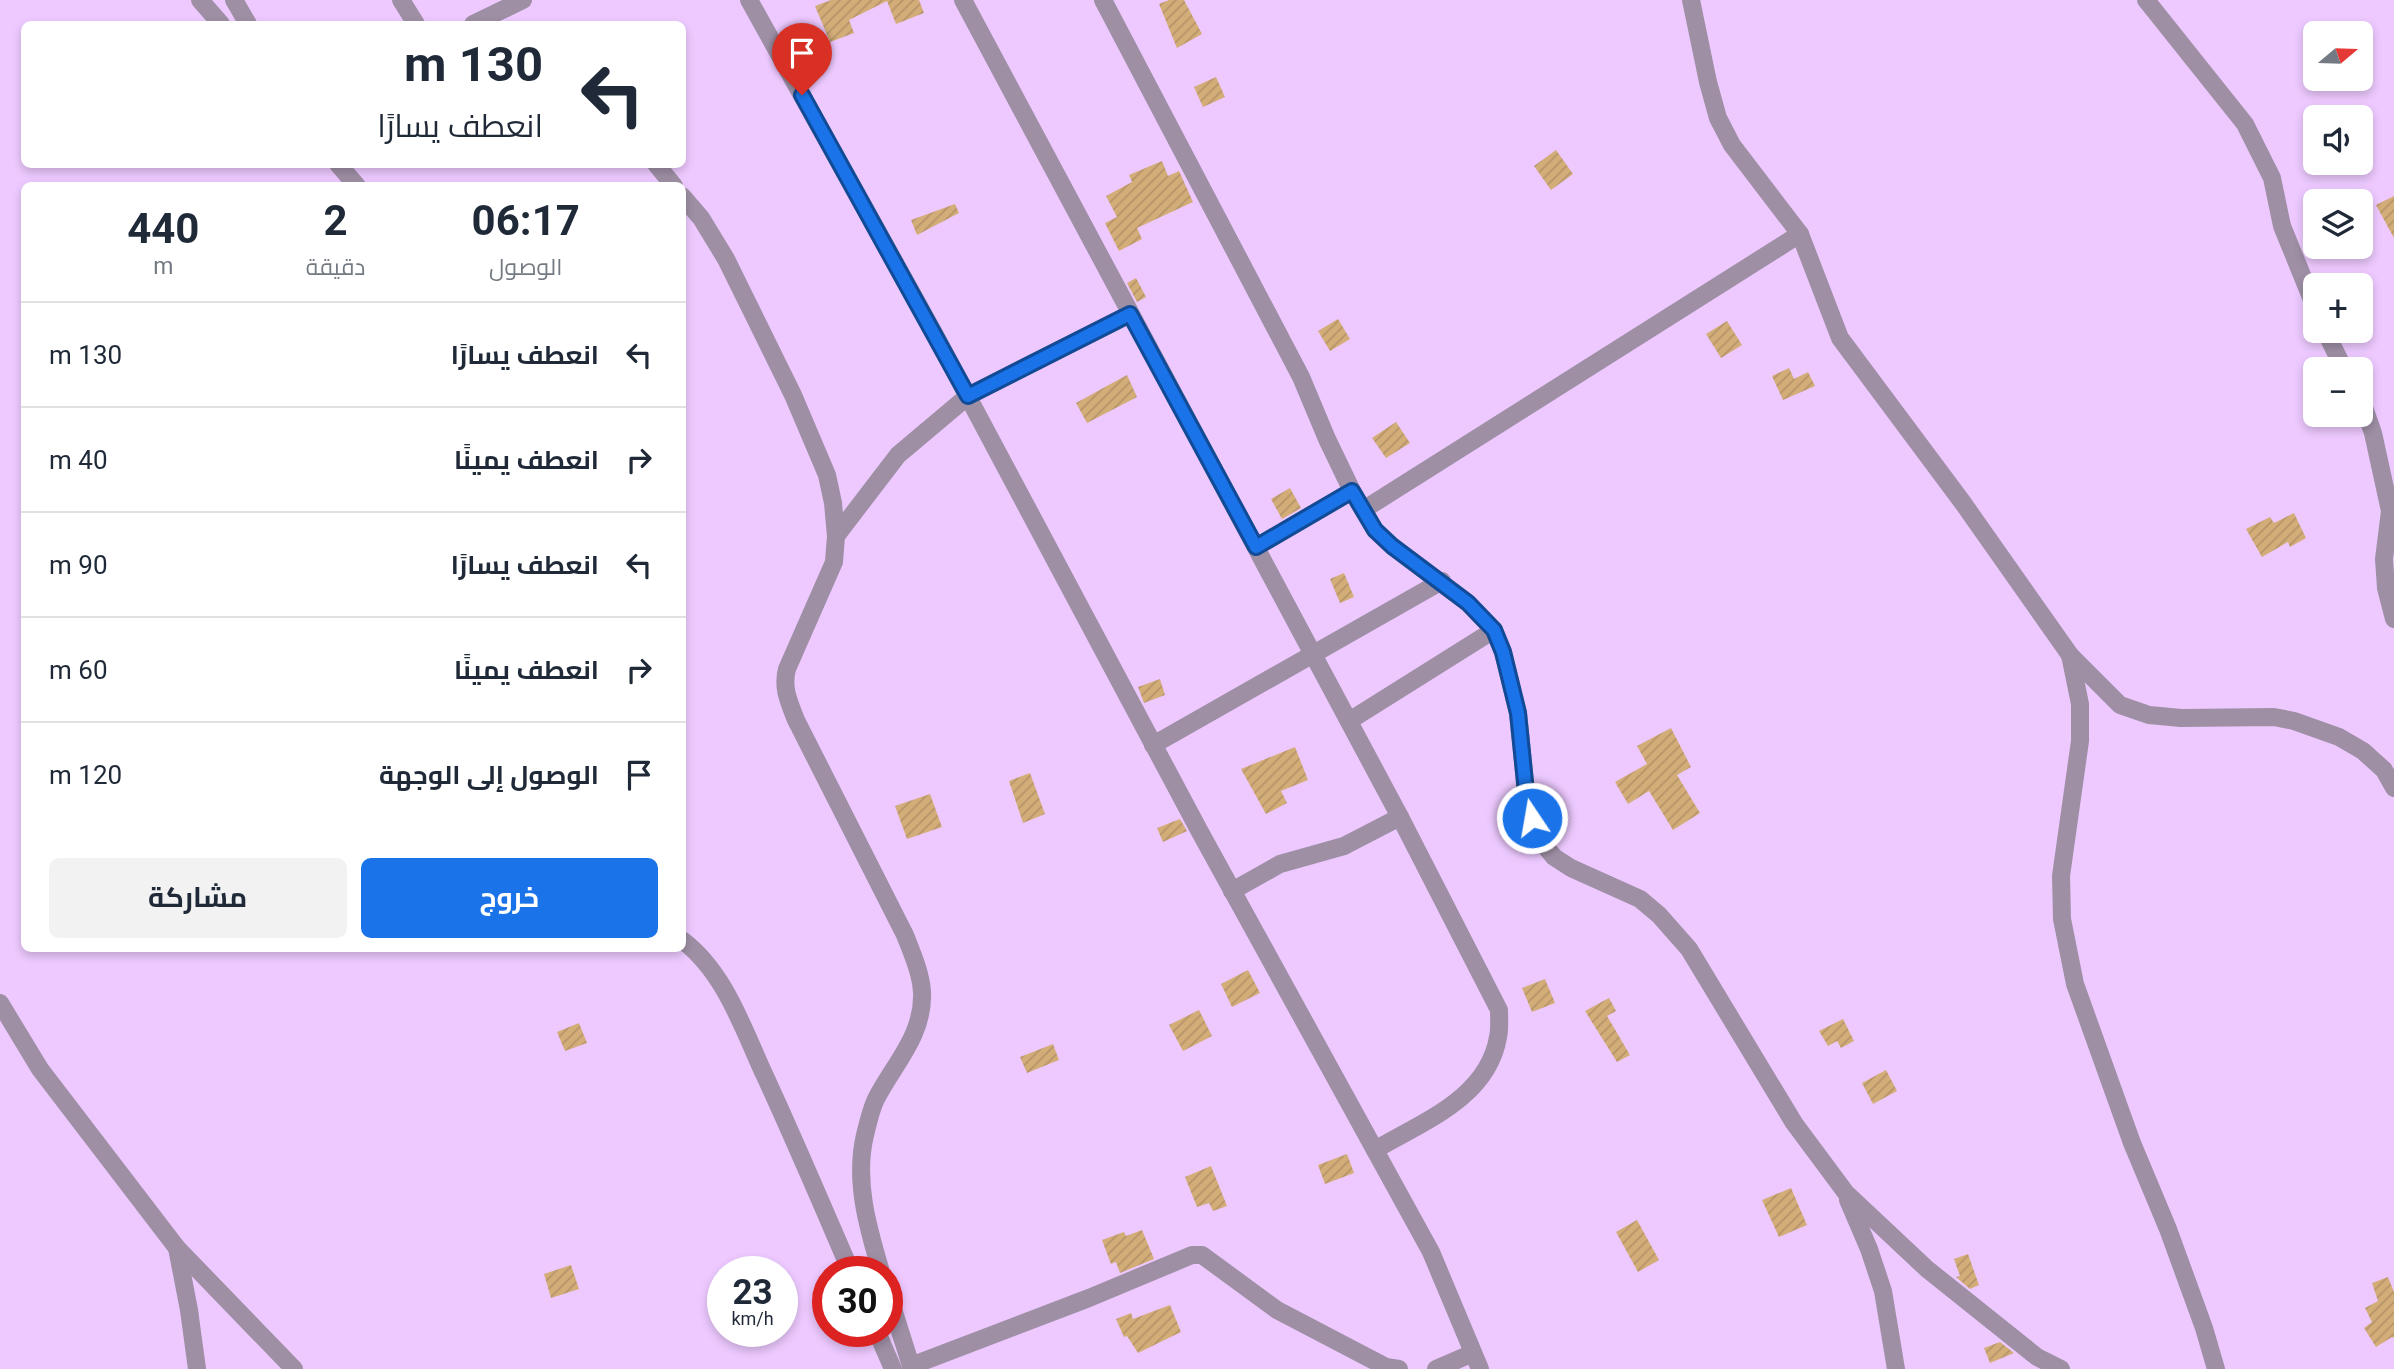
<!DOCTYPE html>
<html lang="ar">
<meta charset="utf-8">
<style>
body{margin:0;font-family:Roboto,Cairo,sans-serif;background:#f2f2f3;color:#1f2937;direction:rtl;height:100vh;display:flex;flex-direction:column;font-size:26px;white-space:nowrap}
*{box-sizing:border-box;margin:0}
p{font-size:23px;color:#747a83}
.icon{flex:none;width:38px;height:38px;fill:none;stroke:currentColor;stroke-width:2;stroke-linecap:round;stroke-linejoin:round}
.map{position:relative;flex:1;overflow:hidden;direction:ltr}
.sheet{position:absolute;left:21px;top:182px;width:665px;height:770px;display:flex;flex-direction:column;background:#fff;border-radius:10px;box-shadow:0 4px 10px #0003;direction:rtl}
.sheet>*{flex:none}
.banner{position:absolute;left:21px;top:21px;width:665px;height:147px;border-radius:10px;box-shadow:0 4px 10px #0003;direction:rtl;background:#fff;color:#1f2937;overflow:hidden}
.needle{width:46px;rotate:71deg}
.controls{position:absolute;left:2303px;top:21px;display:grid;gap:14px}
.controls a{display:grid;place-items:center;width:70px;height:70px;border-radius:10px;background:#fff;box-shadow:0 4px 10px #0003;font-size:35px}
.speed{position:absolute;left:707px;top:1256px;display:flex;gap:14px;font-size:35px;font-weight:700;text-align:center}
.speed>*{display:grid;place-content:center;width:91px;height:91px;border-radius:50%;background:#fff;box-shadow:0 4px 10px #0003;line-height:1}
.speed small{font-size:18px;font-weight:400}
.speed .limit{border:10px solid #d22;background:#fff;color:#111}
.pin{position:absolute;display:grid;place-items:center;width:60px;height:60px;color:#fff;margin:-72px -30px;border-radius:50% 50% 50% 0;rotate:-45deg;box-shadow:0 0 7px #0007}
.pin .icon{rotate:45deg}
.me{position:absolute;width:77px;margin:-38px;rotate:348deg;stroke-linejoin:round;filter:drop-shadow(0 0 5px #0008)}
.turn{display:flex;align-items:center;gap:24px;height:147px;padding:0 28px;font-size:32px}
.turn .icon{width:91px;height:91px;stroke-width:2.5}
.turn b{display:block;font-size:49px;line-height:60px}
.eta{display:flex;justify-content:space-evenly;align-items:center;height:119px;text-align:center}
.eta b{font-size:42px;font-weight:700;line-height:49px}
.primary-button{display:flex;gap:14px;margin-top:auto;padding:14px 28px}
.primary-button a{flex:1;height:80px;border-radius:10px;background:#1a73e8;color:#fff;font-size:28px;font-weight:700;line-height:80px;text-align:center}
.primary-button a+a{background:#f2f2f3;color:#1f2937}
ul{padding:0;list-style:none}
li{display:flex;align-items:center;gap:21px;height:105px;padding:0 28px;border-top:2px solid #e0e1e3}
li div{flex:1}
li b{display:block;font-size:26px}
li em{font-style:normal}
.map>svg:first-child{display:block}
</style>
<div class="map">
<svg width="2394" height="1369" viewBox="0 0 2394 1369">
<defs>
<pattern id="building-hatch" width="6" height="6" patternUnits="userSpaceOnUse" patternTransform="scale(1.75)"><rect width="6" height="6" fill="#d3ad78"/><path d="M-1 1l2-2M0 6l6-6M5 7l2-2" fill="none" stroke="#b59468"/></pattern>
</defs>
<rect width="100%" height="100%" fill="#edc9ff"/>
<!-- building -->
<g fill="url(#building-hatch)">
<polygon points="831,0 919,0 924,13 896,24 887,1 849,20 854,33 830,42 815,6"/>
<polygon points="1169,0 1184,0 1202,34 1177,48 1159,4"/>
<polygon points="1216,77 1225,97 1203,107 1194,87"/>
<polygon points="1556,150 1573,174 1551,190 1534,166"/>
<polygon points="1162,161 1168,176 1179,171 1193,202 1137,228 1142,239 1119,251 1105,223 1117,217 1106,196 1132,182 1129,175"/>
<polygon points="2394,196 2394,238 2376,205"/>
<polygon points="955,204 959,213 917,235 911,220"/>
<polygon points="1136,278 1146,297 1137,302 1127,283"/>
<polygon points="1338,319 1350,339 1330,351 1318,331"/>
<polygon points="1727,321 1742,345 1721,358 1706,334"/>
<polygon points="1789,368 1794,379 1808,372 1815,386 1783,400 1772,376"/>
<polygon points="1127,375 1137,397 1087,423 1076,403"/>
<polygon points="1396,422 1410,443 1386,458 1372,438"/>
<polygon points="1290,488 1301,508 1282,519 1271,499"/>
<polygon points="2294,513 2306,538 2290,547 2288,542 2262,557 2246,529 2270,517 2274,523"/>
<polygon points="1344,573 1354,597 1340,603 1330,579"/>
<polygon points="1160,679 1165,695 1144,703 1138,687"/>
<polygon points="1671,728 1691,767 1677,775 1700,813 1673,830 1649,791 1628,804 1615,782 1647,764 1637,746"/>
<polygon points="1295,747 1308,780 1281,791 1287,803 1266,814 1241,769"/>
<polygon points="1030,773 1045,814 1023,823 1009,781"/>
<polygon points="930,794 942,827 907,839 895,806"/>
<polygon points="1180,819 1187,831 1163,842 1157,828"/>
<polygon points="1248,970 1260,993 1232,1007 1221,984"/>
<polygon points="1545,979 1555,1003 1532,1012 1522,988"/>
<polygon points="1609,998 1616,1011 1607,1016 1630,1055 1617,1062 1585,1011"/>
<polygon points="1199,1010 1212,1036 1183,1051 1169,1025"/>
<polygon points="1843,1019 1854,1041 1841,1048 1837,1041 1828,1046 1819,1031"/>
<polygon points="579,1023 587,1043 565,1051 557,1032"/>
<polygon points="1053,1044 1059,1060 1027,1073 1020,1057"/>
<polygon points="1886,1070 1897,1091 1873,1104 1862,1083"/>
<polygon points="1347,1154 1354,1173 1325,1184 1318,1165"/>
<polygon points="1211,1166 1227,1206 1213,1211 1209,1203 1197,1207 1185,1177"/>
<polygon points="1791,1188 1807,1225 1779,1237 1762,1200"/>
<polygon points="1637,1220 1659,1260 1638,1272 1616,1232"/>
<polygon points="1142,1230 1154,1259 1120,1273 1116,1262 1111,1264 1102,1240 1124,1232 1126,1236"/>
<polygon points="1968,1254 1979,1285 1970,1289 1956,1277 1960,1276 1954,1259"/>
<polygon points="571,1265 579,1289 551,1298 544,1274"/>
<polygon points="2388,1277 2394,1292 2394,1338 2392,1337 2376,1347 2364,1328 2372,1322 2365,1308 2378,1301 2372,1283"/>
<polygon points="1170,1305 1181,1332 1138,1353 1127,1336 1124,1337 1116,1319 1131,1313 1133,1319"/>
<polygon points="2000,1342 2014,1353 1990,1363 1984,1348"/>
</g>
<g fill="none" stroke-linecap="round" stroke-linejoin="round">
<!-- street -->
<g stroke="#9e8fa5" stroke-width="18">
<polyline points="200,0 221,24"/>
<polyline points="234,0 248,24"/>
<polyline points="401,0 416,24"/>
<polyline points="749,0 934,333 1200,832 1431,1252 1480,1369"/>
<path d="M963,0L1400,817L1499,1010C1499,1019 1500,1029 1498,1037C1488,1098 1422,1122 1375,1150"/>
<polyline points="1103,0 1301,377 1327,439 1352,491 1375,530 1392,546 1468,603 1494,630 1503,652 1518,713 1526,792 1532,818 1541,841 1554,857 1571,868 1640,899 1659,915 1689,949 1794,1123 1846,1193 1927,1269 2037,1357 2061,1369"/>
<polyline points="1691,0 1708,82 1718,118 1732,145 1800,234 1840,338 1963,503 2070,655 2120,705 2149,715 2181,718 2274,717 2294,721 2339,737 2363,751 2384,770 2394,788"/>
<polyline points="2146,0 2245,124 2272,178 2282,226 2315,307"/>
<polyline points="473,24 523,0"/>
<polyline points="338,164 357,186"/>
<polyline points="656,164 674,186"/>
<path d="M682,196L701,218L726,259L793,395L827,475L833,503L836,536L834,562L787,669C782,688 789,702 796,720L905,935C912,953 921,973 922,992C924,1035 894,1064 876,1099C871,1109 868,1123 865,1135C854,1181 868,1228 881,1272"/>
<polyline points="2325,331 2344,369"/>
<polyline points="2361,399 2373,433 2390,511 2384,559 2386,588 2394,619"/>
<polyline points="1363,510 1800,234"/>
<polyline points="836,536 898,455 968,396 1130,314"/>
<polyline points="1256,547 1352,491"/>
<polyline points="2070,655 2080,704 2080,741 2061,876 2062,919 2075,984 2132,1143 2168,1229 2204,1328 2216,1369"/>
<polyline points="1349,721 1494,630"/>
<polyline points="1153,745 1442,581"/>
<polyline points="1232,891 1280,864 1344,846 1400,817"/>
<path d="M682,940C725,972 743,1029 765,1076C795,1141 823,1207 851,1272"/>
<polyline points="0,1003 40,1069 177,1248 294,1369"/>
<polyline points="1848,1200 1869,1249 1883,1291 1896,1369"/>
<polyline points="177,1248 189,1310 197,1369"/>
<polyline points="887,1290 912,1369"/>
<polyline points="877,1332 893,1369"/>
<polyline points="911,1366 1089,1298 1192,1255 1202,1255 1277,1310 1386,1367 1399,1369"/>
<polyline points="1436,1369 1473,1353"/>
</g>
</g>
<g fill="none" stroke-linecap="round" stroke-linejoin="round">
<!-- route casing -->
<g stroke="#114b97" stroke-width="18">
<polyline id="route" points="802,95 968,396 1130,314 1256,547 1352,491 1375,530 1392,546 1468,603 1494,630 1503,652 1518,713 1526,792 1532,818"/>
</g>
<!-- route -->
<use href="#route" stroke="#1a73e8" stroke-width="12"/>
</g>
</svg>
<div class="controls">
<a><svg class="needle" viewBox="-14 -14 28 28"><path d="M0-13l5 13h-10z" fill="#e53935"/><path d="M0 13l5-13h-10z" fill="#747a83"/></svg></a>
<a><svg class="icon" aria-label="sound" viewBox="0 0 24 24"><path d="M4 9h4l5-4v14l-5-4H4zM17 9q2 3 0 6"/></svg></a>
<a><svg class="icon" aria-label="layers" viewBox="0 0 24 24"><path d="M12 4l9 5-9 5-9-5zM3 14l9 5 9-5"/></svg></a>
<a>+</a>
<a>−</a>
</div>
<div class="speed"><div>23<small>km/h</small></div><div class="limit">30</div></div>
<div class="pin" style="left:802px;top:95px;background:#d93025"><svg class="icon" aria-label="arrive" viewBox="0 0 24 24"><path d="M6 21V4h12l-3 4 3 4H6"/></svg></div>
<svg class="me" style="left:1532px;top:818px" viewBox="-20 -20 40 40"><circle r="17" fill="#1a73e8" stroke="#fff" stroke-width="3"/><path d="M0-11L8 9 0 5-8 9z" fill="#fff"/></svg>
<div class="banner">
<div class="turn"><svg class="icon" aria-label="left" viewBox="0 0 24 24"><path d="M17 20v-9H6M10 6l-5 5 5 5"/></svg><div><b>130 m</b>انعطف يسارًا</div></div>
</div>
<section class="sheet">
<div class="eta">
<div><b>06:17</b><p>الوصول</p></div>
<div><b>2</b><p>دقيقة</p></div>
<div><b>440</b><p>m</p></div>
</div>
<ul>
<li><svg class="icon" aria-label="left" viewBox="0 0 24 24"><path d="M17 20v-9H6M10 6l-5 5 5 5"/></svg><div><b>انعطف يسارًا</b></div><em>130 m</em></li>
<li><svg class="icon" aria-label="right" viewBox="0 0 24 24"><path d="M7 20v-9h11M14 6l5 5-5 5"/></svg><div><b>انعطف يمينًا</b></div><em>40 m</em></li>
<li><svg class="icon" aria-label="left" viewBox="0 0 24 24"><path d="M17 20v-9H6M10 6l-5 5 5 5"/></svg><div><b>انعطف يسارًا</b></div><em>90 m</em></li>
<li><svg class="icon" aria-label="right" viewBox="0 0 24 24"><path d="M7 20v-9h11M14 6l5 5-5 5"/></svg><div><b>انعطف يمينًا</b></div><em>60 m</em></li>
<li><svg class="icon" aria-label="arrive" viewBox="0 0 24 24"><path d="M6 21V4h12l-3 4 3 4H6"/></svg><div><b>الوصول إلى الوجهة</b></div><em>120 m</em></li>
</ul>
<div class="primary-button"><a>خروج</a><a>مشاركة</a></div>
</section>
</div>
